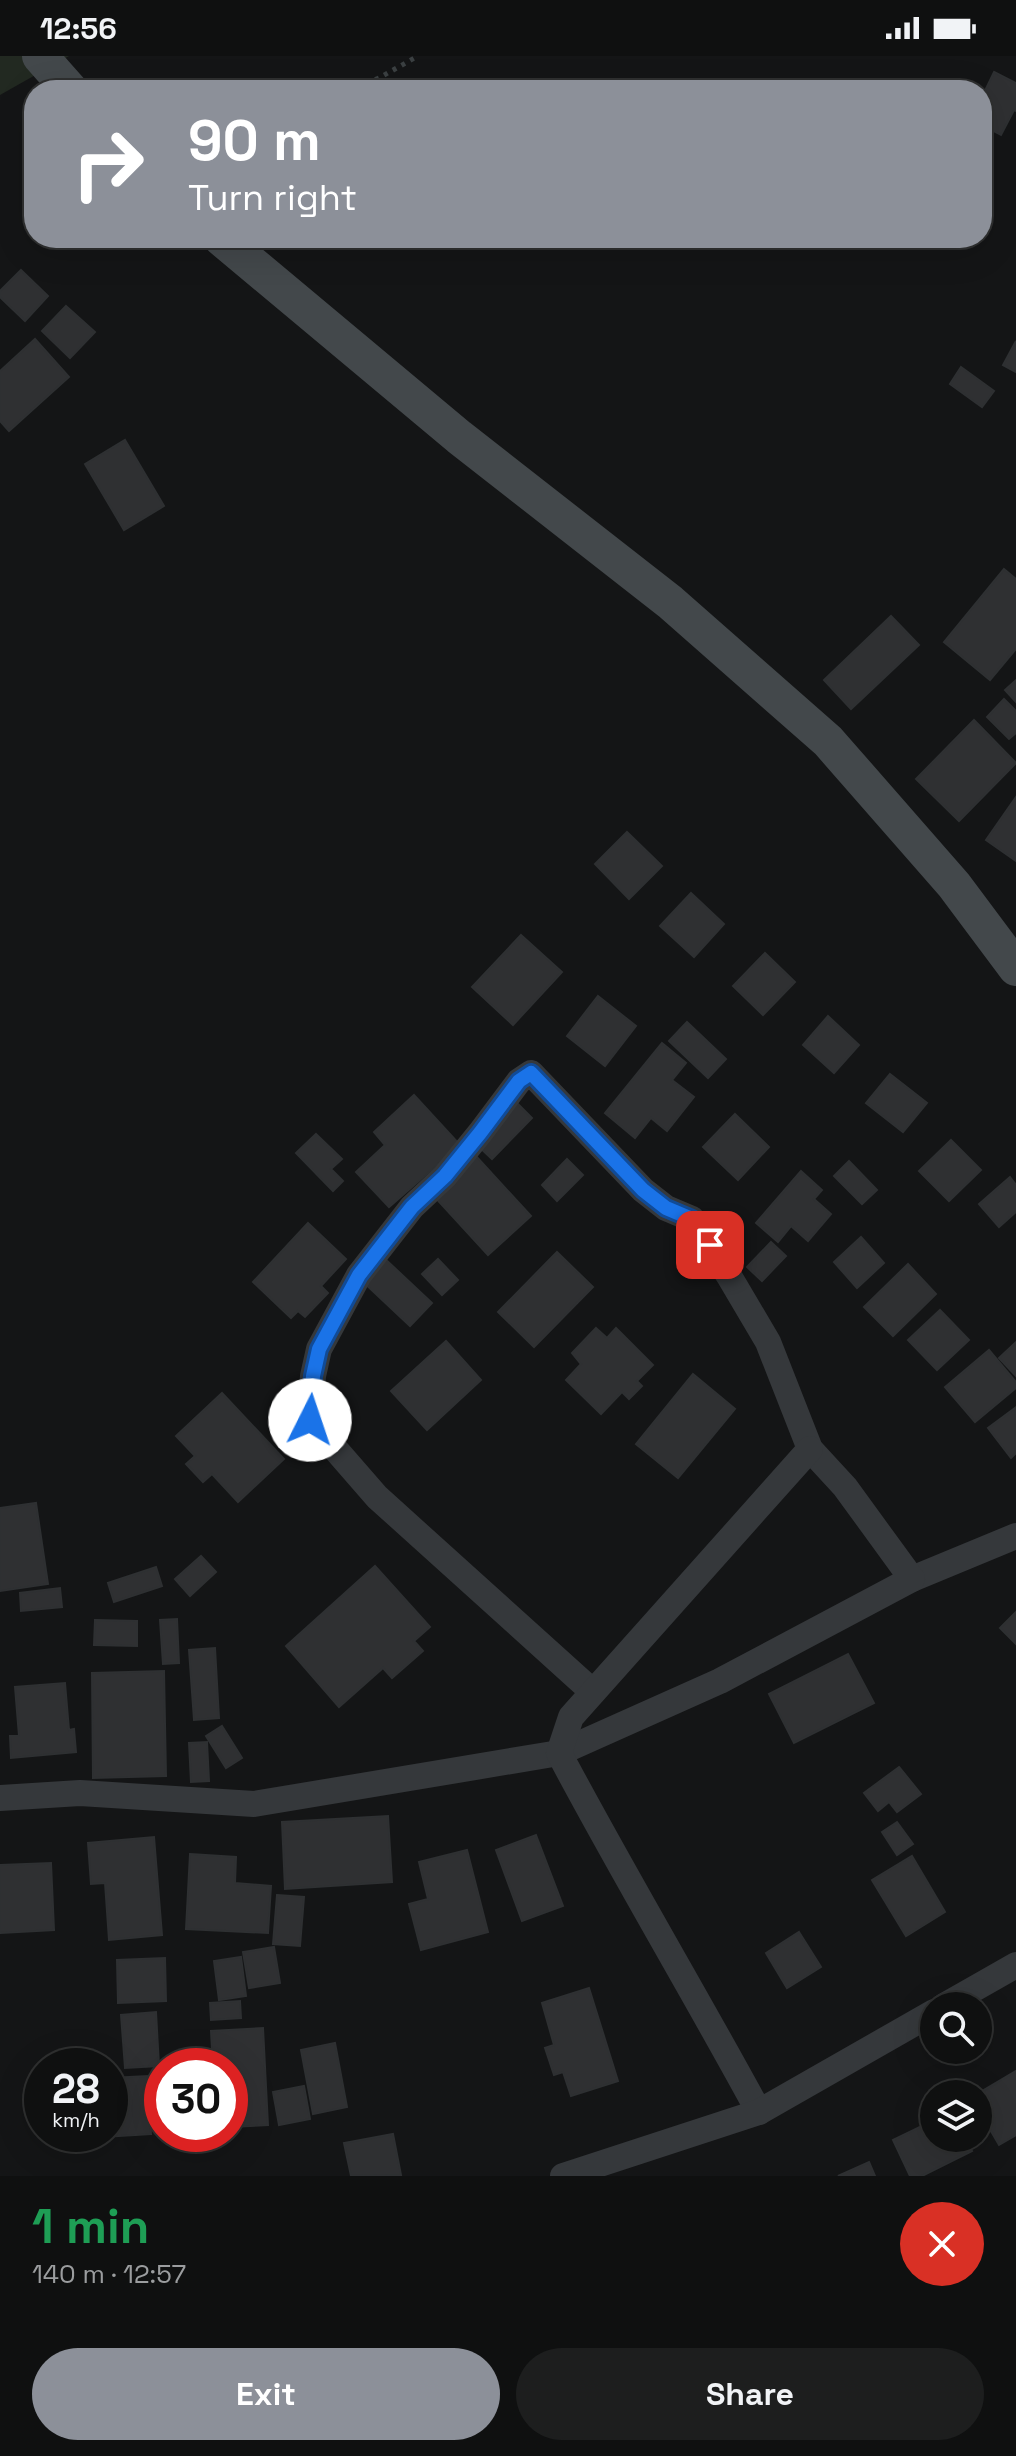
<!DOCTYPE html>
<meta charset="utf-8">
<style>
body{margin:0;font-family:"Space Grotesk",sans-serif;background:#1d1e1e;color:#f1f3f6;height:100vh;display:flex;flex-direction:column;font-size:30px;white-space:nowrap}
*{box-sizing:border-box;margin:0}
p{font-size:26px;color:#9b9d9f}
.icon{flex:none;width:44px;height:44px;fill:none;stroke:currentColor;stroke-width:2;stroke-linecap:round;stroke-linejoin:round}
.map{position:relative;height:2120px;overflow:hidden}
.sheet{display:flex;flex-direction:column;background:#0f1010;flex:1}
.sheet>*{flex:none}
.guide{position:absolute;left:24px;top:24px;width:968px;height:168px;border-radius:32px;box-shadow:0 8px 32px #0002,0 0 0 2px #2f3030;background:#8c9099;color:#fff;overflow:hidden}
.controls{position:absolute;left:920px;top:1936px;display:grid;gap:16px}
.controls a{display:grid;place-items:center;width:72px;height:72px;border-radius:50%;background:#0f1010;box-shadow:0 8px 32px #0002,0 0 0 2px #2f3030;font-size:40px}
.speed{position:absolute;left:24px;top:1992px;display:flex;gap:16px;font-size:40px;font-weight:700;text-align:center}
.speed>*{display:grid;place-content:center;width:104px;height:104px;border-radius:50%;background:#0f1010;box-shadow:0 8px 32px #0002,0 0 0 2px #2f3030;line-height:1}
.speed small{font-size:20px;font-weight:400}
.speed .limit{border:12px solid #d22;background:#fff;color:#111}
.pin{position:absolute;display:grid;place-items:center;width:68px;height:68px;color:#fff;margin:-34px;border-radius:16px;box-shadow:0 4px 12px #0006}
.me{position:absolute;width:88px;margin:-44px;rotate:4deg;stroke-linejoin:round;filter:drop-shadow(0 0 6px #0008)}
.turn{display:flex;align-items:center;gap:28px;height:168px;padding:0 32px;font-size:36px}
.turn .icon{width:104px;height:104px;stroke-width:2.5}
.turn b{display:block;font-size:56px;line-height:68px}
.round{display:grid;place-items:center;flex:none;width:84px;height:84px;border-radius:42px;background:#1d1e1e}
.head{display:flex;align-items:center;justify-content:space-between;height:136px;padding:0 32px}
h1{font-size:48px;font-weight:800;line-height:60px;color:#1e9e55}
.primary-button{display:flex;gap:16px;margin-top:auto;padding:16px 32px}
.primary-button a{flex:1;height:92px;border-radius:48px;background:#8c9099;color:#fff;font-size:32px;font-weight:800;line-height:92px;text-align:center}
.primary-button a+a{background:#1d1e1e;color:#f1f3f6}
.status{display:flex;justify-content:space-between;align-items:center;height:56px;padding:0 40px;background:#0f1010;direction:ltr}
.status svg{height:22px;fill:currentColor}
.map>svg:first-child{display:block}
</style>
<div class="status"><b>12:56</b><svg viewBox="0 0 49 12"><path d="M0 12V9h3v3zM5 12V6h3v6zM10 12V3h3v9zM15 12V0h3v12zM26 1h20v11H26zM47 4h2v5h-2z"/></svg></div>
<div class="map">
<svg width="1016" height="2120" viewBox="0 0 1016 2120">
<rect width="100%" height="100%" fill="#141516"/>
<!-- green -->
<polygon fill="#222921" points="0,0 69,0 0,39"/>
<!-- building -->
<g fill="#2f3032" stroke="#2e3032" stroke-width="2">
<polygon points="994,16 1016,27 1016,55 1014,54 1001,79 982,69 982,41"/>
<polygon points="21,214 48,240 25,265 0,241 0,235"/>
<polygon points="66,250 95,276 70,302 42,275"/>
<polygon points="35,283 69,321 9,375 0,365 0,315"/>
<polygon points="1016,285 1016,316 1003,309"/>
<polygon points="961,311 994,335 982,351 950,328"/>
<polygon points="125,384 164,450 124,474 85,408"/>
<polygon points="1004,513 1016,523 1016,593 990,624 944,586"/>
<polygon points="891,560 919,589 851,653 824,624"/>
<polygon points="1016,624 1016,646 1005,634"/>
<polygon points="1004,643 1016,655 1016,677 1009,683 987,661"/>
<polygon points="974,664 1016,707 959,765 916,723"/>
<polygon points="1016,741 1016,805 986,784"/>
<polygon points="627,776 662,810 629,843 595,808"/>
<polygon points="691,837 724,868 694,901 660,870"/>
<polygon points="521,879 562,916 513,969 472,931"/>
<polygon points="765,897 795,926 763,959 733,930"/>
<polygon points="598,940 636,970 605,1010 567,980"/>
<polygon points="828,960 859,989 834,1017 803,989"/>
<polygon points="687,966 726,1003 708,1022 669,985"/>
<polygon points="662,987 686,1007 672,1024 694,1041 667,1075 651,1062 635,1082 605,1057"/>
<polygon points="890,1018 927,1047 903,1076 866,1047"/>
<polygon points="414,1039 460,1089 389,1151 356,1116 385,1089 374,1076"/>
<polygon points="516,1046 532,1062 492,1103 476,1088"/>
<polygon points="735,1058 769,1091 738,1124 703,1091"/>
<polygon points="316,1078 342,1103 331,1113 343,1125 333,1135 296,1097"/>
<polygon points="951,1084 981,1114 949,1145 919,1115"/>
<polygon points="475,1099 531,1160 488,1199 432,1138"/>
<polygon points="567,1103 583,1119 557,1145 542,1129"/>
<polygon points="849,1105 877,1134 862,1148 834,1120"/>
<polygon points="801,1115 822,1134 814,1143 831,1158 808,1185 791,1170 778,1186 756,1167"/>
<polygon points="1010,1121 1016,1129 1016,1156 999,1171 979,1148"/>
<polygon points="308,1167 346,1203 321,1230 328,1237 305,1261 298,1255 291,1262 253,1226"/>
<polygon points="861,1181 884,1207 857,1232 834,1206"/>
<polygon points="771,1186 786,1200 762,1225 747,1211"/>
<polygon points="557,1196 593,1231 534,1291 498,1256"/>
<polygon points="383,1201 432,1247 410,1270 361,1224"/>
<polygon points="438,1203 458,1224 442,1239 422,1218"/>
<polygon points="908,1208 936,1238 893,1280 864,1251"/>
<polygon points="940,1254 969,1284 937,1314 908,1284"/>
<polygon points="596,1272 607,1282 616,1272 653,1309 637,1325 642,1330 629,1343 622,1336 601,1358 566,1324 581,1308 572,1297"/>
<polygon points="446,1285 481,1324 427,1374 391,1335"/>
<polygon points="1016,1286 1016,1320 999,1302"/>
<polygon points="989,1294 1016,1326 1016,1332 975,1366 945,1331"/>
<polygon points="693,1318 735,1353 678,1422 636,1388"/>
<polygon points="222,1337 284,1403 238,1446 212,1418 203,1426 186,1408 195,1400 176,1380"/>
<polygon points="1015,1352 1016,1397 1011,1402 988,1372"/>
<polygon points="36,1447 48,1528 0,1535 0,1452"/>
<polygon points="201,1500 216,1516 190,1540 175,1523"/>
<polygon points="375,1510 430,1571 414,1585 423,1595 392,1622 383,1612 339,1651 286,1590"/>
<polygon points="156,1511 162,1530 114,1546 108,1527"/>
<polygon points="60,1532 62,1551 21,1555 20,1537"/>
<polygon points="1016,1556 1016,1588 1000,1572"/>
<polygon points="177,1563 179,1607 163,1608 160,1564"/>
<polygon points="95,1564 137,1565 137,1590 94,1589"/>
<polygon points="215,1592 219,1662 194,1664 189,1594"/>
<polygon points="848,1598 874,1647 794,1687 769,1638"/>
<polygon points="164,1615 166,1720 93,1722 92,1617"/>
<polygon points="65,1627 69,1674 74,1673 76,1696 11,1702 10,1680 19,1680 15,1631"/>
<polygon points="222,1670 242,1702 226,1712 206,1680"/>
<polygon points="207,1686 209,1725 191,1726 189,1687"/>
<polygon points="899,1711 921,1738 897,1756 889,1746 878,1755 864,1737"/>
<polygon points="388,1760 392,1826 285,1833 282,1766"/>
<polygon points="897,1766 913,1788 897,1799 882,1776"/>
<polygon points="536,1779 563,1850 522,1865 496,1794"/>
<polygon points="154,1781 162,1879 109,1884 105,1827 91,1828 88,1787"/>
<polygon points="467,1794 488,1876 421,1894 409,1848 428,1843 419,1806"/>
<polygon points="190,1798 236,1801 235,1827 271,1830 268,1877 186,1873"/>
<polygon points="912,1800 945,1856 906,1880 872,1824"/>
<polygon points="51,1807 54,1874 0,1877 0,1809"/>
<polygon points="277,1839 304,1841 300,1890 273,1888"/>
<polygon points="799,1876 821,1911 787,1932 766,1897"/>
<polygon points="274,1891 280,1927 249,1932 243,1896"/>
<polygon points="241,1901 246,1940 219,1944 214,1905"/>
<polygon points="165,1902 166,1945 118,1947 117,1904"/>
<polygon points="589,1932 618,2025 571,2040 563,2016 554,2019 545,1992 554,1989 542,1947"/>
<polygon points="240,1945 241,1962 211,1964 210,1947"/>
<polygon points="156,1956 159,2010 125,2012 121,1959"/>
<polygon points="263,1972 268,2069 230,2071 230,2010 199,2010 198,1994 212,1993 211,1975"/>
<polygon points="335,1987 347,2051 313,2058 301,1994"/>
<polygon points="79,2002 79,2010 52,2010 52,2003"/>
<polygon points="1016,2015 1016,2079 999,2089 978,2053 977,2038"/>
<polygon points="148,2020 151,2078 103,2081 103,2078 110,2078 110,2022"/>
<polygon points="304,2030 310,2063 279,2069 273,2036"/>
<polygon points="42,2031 42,2065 36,2065 34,2032"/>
<polygon points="934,2064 934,2082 965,2082 972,2095 922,2120 910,2120 893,2084"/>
<polygon points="393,2078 401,2119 351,2120 344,2087"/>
<polygon points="869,2106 875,2120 838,2120"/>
</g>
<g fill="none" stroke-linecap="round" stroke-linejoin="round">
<!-- path -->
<polyline stroke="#3b4042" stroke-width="5" stroke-dasharray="4 6" stroke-linecap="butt" points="347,34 379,22 418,0"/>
<!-- street -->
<g stroke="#35383b" stroke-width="26">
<polyline points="912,1523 1016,1480"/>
<polyline points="0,1742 80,1737 254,1748 559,1697 720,1625 912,1523 845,1431 810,1393 768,1286 729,1220 692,1163 666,1152 643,1134 531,1017 519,1025 480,1077 445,1120 412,1151 359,1219 319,1293 313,1320 310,1364 377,1441 593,1636"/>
<polyline points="944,1950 1016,1909"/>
<path d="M759,2056C694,1936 623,1818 559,1697L571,1661L810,1393"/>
<polyline points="563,2120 759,2056 934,1956"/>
</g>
<!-- secondary -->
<g stroke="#43484b" stroke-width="36">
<polyline points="40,0 70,34"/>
<polyline points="221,182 459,381 670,546 828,685 954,829 1016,912"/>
</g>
</g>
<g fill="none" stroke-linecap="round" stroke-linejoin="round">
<!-- route casing -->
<g stroke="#114b97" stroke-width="20">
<polyline id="route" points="310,1364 313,1320 319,1293 359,1219 412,1151 445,1120 480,1077 519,1025 531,1017 643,1134 666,1152 692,1163 710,1189"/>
</g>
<!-- route -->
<use href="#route" stroke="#1a73e8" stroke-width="14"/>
</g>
</svg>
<div class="controls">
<a><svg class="icon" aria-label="search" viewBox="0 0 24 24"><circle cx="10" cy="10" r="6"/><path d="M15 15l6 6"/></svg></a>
<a><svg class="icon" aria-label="layers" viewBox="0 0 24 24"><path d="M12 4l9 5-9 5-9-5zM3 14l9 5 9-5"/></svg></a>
</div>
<div class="speed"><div>28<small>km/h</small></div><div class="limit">30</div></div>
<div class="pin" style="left:710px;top:1189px;background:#d93025"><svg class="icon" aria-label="arrive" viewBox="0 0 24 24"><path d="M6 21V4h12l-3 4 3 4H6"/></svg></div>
<svg class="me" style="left:310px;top:1364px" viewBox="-20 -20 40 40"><circle r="19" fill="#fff"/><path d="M0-13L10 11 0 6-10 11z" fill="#1a73e8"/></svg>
<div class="guide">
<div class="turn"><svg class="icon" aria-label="right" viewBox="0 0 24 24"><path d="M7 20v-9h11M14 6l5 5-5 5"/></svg><div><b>90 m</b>Turn right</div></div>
</div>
</div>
<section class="sheet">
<div class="head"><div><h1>1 min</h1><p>140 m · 12:57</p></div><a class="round" style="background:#d93025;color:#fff"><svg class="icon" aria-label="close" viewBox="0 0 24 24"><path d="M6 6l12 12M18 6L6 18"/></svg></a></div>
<div class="primary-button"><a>Exit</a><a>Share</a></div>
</section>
